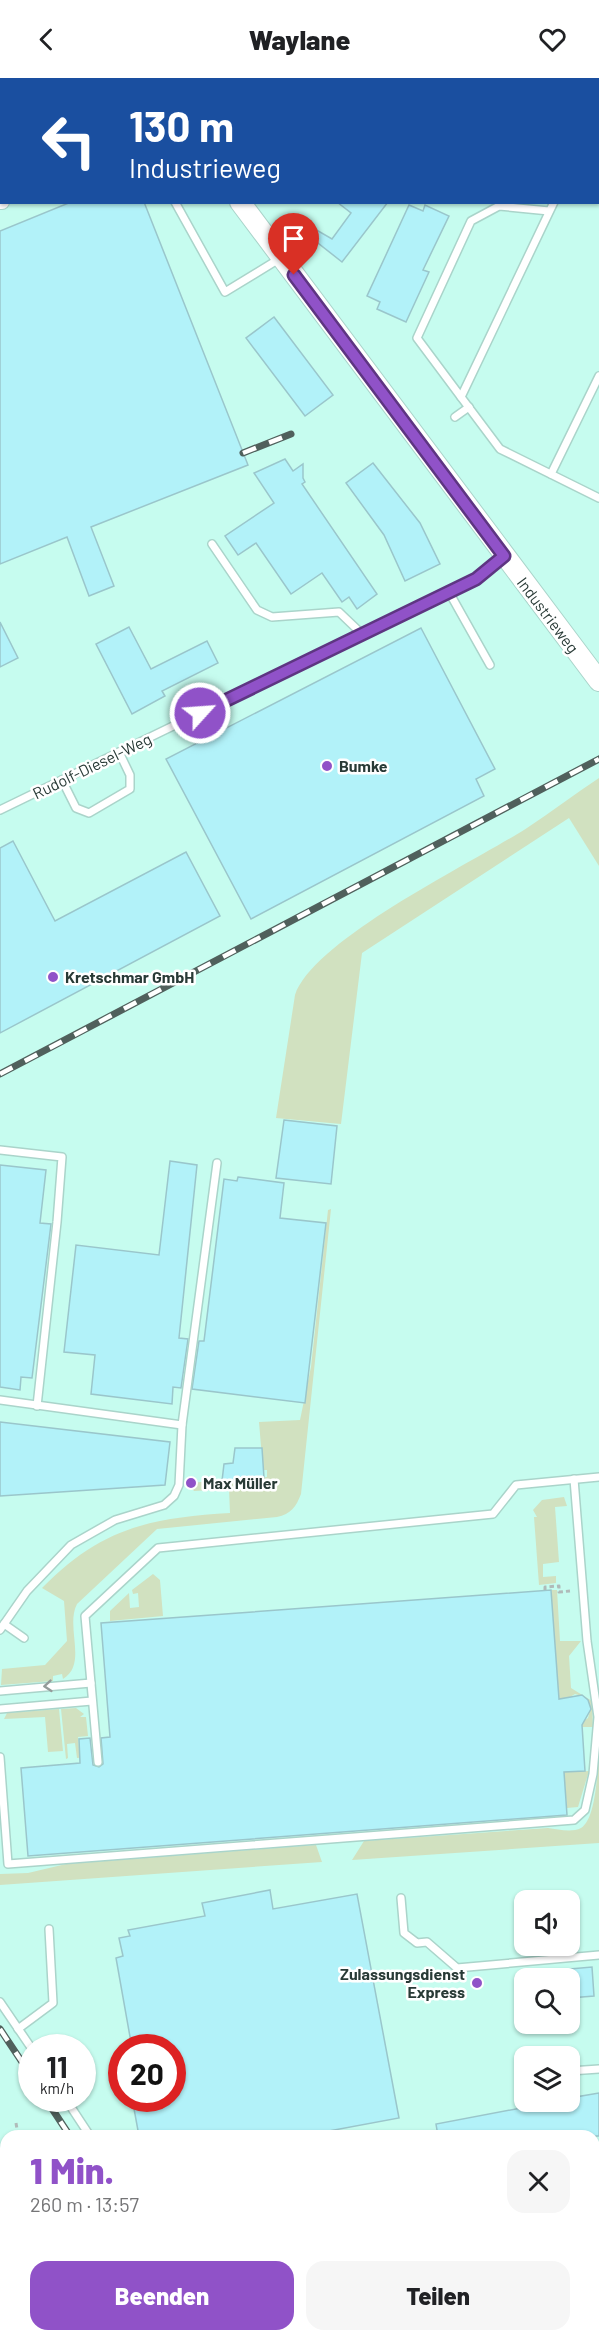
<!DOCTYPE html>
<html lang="de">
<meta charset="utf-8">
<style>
body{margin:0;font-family:Barlow,sans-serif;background:#f6f6f6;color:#202124;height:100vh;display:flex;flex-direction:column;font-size:22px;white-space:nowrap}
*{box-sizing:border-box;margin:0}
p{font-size:20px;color:#757577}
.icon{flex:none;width:33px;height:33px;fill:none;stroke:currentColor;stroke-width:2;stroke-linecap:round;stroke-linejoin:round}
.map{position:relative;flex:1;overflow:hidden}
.details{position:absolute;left:0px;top:2052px;width:600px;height:212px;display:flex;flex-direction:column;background:#fff;border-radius:18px 18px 0 0;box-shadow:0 2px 4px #0004}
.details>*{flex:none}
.banner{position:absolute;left:0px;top:0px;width:600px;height:126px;box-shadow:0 2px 4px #0004;background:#1a4fa0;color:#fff;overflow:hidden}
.fabs{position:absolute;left:514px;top:1812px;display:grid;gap:12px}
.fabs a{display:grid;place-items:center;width:66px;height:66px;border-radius:12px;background:#fff;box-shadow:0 2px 4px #0004;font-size:30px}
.speed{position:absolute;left:18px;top:1956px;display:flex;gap:12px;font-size:30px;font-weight:700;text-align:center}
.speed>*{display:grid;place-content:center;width:78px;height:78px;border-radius:50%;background:#fff;box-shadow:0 2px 4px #0004;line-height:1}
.speed small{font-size:15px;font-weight:400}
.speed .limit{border:9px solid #d22;background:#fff;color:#111}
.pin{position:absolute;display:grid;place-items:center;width:51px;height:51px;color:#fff;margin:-62px -26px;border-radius:50% 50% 50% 0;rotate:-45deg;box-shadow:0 0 6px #0007}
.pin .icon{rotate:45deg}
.me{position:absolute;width:66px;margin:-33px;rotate:64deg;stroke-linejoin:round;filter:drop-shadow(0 0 4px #0008)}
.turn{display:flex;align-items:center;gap:21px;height:126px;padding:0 30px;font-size:27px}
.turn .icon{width:78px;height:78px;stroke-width:2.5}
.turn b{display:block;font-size:42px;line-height:51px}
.round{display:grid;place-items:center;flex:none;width:63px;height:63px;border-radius:18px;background:#f6f6f6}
.summary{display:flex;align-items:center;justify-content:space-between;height:102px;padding:0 30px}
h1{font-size:36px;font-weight:800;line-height:45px;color:#9052c8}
.cta{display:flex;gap:12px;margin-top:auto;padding:12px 30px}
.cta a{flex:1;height:69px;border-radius:18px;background:#9052c8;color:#fff;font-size:24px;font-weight:800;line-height:69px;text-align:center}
.cta a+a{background:#f6f6f6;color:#202124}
header{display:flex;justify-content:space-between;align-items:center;height:78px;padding:0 30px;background:#fff;font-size:27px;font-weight:800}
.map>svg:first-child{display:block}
</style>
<header><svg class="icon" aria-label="back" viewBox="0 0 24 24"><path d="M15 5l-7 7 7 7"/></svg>Waylane<svg class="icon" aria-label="heart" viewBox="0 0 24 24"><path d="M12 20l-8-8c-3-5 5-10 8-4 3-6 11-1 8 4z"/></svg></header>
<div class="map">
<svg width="599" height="2263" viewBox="0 0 599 2263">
<rect width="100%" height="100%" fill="#f5fdfb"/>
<!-- built -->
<path fill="#c6fcef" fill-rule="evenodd" d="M0,0H599V2263H0ZM2,2H598V124H2ZM525,1822H570V1868H525ZM525,1900H570V1946H525ZM32,1970H82V2020H32ZM122,1970H172V2020H122ZM525,1978H570V2024H525ZM6,2058H594V2258H6Z"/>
<!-- green -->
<g fill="#d1e1c0">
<path d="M599,700V788L569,740L362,875L341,1046L276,1040L295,917C314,861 474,784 527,750C551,734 575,716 599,700Z"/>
<path d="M331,1131L301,1416C296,1429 291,1436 277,1439L157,1451L77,1526C65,1549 88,1586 63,1601L62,1596L53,1598V1603L1,1607L2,1591L45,1587L67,1563L64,1523L42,1510C101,1450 149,1440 230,1435L229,1411L194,1413L188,1405L267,1399V1392H263L259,1344L300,1342L311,1289L328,1132Z"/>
<polygon points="564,1419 567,1428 555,1429 559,1484 543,1486 543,1499 556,1498 556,1505 539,1507 534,1439 537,1439 533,1432 542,1422"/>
<polygon points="153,1496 160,1502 163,1538 110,1543 110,1533 129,1515 130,1530 139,1529 138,1515 133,1516 132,1512"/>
<polygon points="551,1512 557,1512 560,1563 581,1563 569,1578 571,1610 592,1623 593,1649 582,1649 581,1645 588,1640 591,1629 585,1619 575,1616 565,1622 561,1651"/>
<polygon points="76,1630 84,1636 80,1639 86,1639 88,1658 78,1659 79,1672 89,1679 77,1680 75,1665 67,1666 68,1680 66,1681 61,1631"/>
<polygon points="59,1631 63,1673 48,1674 45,1639 4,1641 7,1635"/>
<path d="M599,1678V1765L352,1782L364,1763L548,1750C558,1751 571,1755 581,1750C596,1741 597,1695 599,1678Z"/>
<polygon points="589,1693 578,1729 567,1730 564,1694"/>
<polygon points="316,1767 322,1784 0,1807 0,1796 28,1795 66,1786"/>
</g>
<!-- forest -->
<polygon fill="#b7cc9f" points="247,2258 338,2258 309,2263 250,2263"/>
<!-- building -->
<g fill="#b2f2f9" stroke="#9ac6cb" stroke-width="1.5">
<polygon points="71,124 144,124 248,387 91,449 114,508 89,518 67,459 0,486 0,153"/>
<polygon points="337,124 388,124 342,184 304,154 308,147 332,161 351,135"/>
<polygon points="409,127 423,133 425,127 449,138 423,192 429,194 406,244 377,231 380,224 367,218"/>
<polygon points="274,239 333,317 305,338 246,260"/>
<polygon points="285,381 293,393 303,386 303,400 305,404 302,406 377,516 357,531 349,519 342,524 322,495 291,516 256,465 238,477 225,458 274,425 254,395"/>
<polygon points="373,385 420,445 440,486 405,503 384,457 346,405"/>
<polygon points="0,544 18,580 0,589"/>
<polygon points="129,549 151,591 207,563 218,585 162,613 165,618 132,636 96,566"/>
<polygon points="421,550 495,691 476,701 484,718 251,841 166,681"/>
<polygon points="13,763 55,843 186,774 220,838 0,955 0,770"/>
<polygon points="284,1042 337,1048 331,1106 276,1100"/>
<polygon points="170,1083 197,1087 179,1260 188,1261 181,1310 173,1309 172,1326 91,1316 95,1277 64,1274 76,1167 159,1177"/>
<polygon points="0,1087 46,1092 40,1145 51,1146 32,1300 21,1299 20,1312 0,1309"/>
<polygon points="238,1099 284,1105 280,1140 326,1145 305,1325 192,1311 199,1263 204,1263 224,1101 237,1103"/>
<polygon points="0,1344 170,1364 165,1407 0,1418"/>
<polygon points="235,1370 262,1370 264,1400 222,1403 224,1386 233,1385"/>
<polygon points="551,1512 559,1621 582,1617 588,1622 591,1631 582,1647 585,1693 564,1694 567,1737 28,1778 21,1690 80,1685 79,1661 90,1660 93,1687 99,1689 103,1686 101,1660 110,1659 101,1545"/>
<polygon points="270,1812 273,1831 357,1816 399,2040 302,2058 139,2058 132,2020 172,2020 172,1970 132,1970 116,1880 123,1878 119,1860 130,1858 128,1852 205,1838 202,1825"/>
<polygon points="592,1889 594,1918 570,1920 570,1891"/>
<polygon points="599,2015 599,2058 438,2058 436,2046 553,2024 570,2024 570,2020"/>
</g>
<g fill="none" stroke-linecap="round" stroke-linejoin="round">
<!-- lane casing -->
<g stroke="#aad4ca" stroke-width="10">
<g id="lane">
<polyline points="598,61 599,60"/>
<polyline points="598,116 599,116"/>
<polyline points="175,124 225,214 279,181"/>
<polyline points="554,124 461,319 500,371 599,420"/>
<polyline points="461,319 417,260 471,143 499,128 549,133"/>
<polyline points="455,339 469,329"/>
<polyline points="551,396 599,298"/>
<polyline points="212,466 257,532 272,539 339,534 362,556"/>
<polyline points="449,514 490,587"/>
<polyline points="62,702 76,730 89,735 130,711 130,697 119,674"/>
<polyline points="0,732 476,501 504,478"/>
<polyline points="0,1072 62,1079 57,1144 37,1328"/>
<polyline points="0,1322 182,1347"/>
<polyline points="4,1546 24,1560"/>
<polyline points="0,1552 27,1513 71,1467 115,1442 164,1427 174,1418 179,1407 182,1347 217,1085"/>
<polyline points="0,1613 91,1605"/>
<polyline points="0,1631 92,1623"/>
<polyline points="0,1679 8,1786 574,1742 585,1732 593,1696 598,1639 587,1563 574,1401"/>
<polyline points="98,1684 85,1538 158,1470 493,1436 516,1407 599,1399"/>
<polyline points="401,1820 404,1855 417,1865 427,1864 457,1890 599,1877"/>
<polyline points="0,1924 32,1971"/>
<polyline points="18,1951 53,1925 49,1851"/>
<polyline points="570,1993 599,1991"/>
<polyline points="65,2020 90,2058"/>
<polyline points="0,2143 6,2142"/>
<polyline points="594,2149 599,2148"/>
<polyline points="594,2172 599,2171"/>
<polyline points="152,2258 155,2263"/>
<polyline points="222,2258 226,2263"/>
<polyline points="475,2258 476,2263"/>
</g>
</g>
<!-- street casing -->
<g stroke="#aad4ca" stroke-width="16">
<polyline id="street" points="0,124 2,124"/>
</g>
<!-- secondary casing -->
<g stroke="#aad4ca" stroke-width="22">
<g id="secondary">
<polyline points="167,0 167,2"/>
<polyline points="240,124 599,603"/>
</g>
</g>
<!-- path -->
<g stroke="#b0bbb9" stroke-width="3" stroke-dasharray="4.5 3" stroke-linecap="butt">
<polyline points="545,1512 545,1509 559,1508 559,1514 570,1513"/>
<polyline points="16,2045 18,2057 28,2055 31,2058"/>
</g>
<!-- lane -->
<use href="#lane" stroke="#fff" stroke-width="7"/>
<!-- street -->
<use href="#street" stroke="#fff" stroke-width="14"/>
<!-- secondary -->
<use href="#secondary" stroke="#fff" stroke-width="20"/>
<!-- rail casing -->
<g stroke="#50605c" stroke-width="7">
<g id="rail">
<polyline points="243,375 291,356"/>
<polyline points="0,996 599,681"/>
<polyline points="0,1951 32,1999"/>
<polyline points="45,2020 70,2058"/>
<polyline points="200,2258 204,2263"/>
</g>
</g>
<!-- rail -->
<use href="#rail" stroke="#fff" stroke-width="4.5" stroke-dasharray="14" stroke-linecap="butt"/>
</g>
<!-- one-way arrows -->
<defs><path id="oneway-chevron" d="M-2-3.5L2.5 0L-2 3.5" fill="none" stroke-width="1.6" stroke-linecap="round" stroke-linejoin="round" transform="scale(1.5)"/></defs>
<use stroke="#949c9a" href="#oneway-chevron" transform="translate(48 1608) rotate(175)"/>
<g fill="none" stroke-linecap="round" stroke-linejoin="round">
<!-- route casing -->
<g stroke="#5e3582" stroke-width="15">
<polyline id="route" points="200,635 476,501 504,478 294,197"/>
</g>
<!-- route -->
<use href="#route" stroke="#9052c8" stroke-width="10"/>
</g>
<!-- markers -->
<g fill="#9052c8" stroke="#fff" stroke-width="2">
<circle cx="327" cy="688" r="6"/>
<circle cx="53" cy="899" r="6"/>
<circle cx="191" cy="1405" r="6"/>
<circle cx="477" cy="1905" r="6"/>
</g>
<g text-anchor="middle" stroke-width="5" stroke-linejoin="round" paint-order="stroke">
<!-- street labels -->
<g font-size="16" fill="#283a36" stroke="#fff">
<text transform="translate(548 537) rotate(53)" y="6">Industrieweg</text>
<text transform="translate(92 688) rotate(-26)" y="6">Rudolf-Diesel-Weg</text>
</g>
<!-- poi labels -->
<g font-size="16" font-weight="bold" fill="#283a36" stroke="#fff" text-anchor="start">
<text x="339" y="694">Bumke</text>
<text x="65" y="905">Kretschmar GmbH</text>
<text x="203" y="1411">Max Müller</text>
<text x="465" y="1902" text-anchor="end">Zulassungsdienst<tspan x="465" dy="18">Express</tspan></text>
</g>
</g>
</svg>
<div class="fabs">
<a><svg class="icon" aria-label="sound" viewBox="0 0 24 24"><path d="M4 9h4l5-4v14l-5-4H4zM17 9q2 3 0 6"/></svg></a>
<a><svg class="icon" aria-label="search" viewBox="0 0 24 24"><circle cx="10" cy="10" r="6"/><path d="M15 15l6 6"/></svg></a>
<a><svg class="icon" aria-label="layers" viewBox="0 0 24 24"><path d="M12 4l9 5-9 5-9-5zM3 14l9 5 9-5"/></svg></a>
</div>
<div class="speed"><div>11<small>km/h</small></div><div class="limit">20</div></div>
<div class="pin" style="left:294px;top:197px;background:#d93025"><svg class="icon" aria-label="arrive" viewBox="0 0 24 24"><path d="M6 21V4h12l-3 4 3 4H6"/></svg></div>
<svg class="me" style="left:200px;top:635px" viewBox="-20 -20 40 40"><circle r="17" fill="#9052c8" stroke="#fff" stroke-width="3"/><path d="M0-11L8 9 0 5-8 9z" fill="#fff"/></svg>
<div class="banner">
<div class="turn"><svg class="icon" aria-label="left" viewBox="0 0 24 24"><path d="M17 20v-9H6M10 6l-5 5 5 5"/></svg><div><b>130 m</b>Industrieweg</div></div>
</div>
<section class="details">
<div class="summary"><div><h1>1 Min.</h1><p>260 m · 13:57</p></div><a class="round"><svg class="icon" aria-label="close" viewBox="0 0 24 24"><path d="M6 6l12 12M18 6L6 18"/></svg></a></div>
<div class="cta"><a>Beenden</a><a>Teilen</a></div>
</section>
</div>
